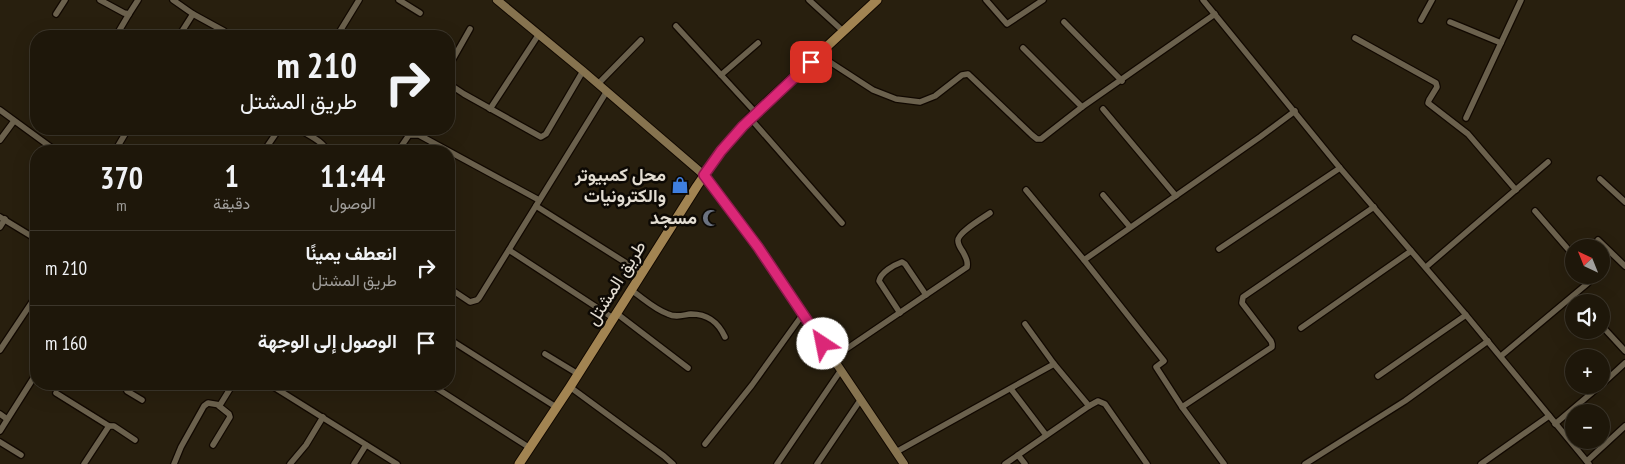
<!DOCTYPE html>
<html lang="ar">
<meta charset="utf-8">
<style>
body{margin:0;font-family:"PT Sans Narrow",Vazirmatn,sans-serif;background:#262013;color:#f1f3f6;direction:rtl;height:100vh;display:flex;flex-direction:column;font-size:19px;white-space:nowrap}
*{box-sizing:border-box;margin:0}
p{font-size:16px;color:#a19f9c}
.icon{flex:none;width:28px;height:28px;fill:none;stroke:currentColor;stroke-width:2;stroke-linecap:round;stroke-linejoin:round}
.map{position:relative;flex:1;overflow:hidden;direction:ltr}
.drawer{position:absolute;left:30px;top:145px;width:425px;height:245px;display:flex;flex-direction:column;background:#1e170a;border-radius:20px;box-shadow:0 5px 20px #0002,0 0 0 1px #3c362b;direction:rtl}
.drawer>*{flex:none}
.top-card{position:absolute;left:30px;top:30px;width:425px;height:105px;border-radius:20px;box-shadow:0 5px 20px #0002,0 0 0 1px #3c362b;direction:rtl;background:#1e170a;color:#f1f3f6;overflow:hidden}
.needle{width:32px;rotate:317deg}
.controls{position:absolute;left:1565px;top:239px;display:grid;gap:10px}
.controls a{display:grid;place-items:center;width:45px;height:45px;border-radius:50%;background:#1e170a;box-shadow:0 5px 20px #0002,0 0 0 1px #3c362b;font-size:25px}
.pin{position:absolute;display:grid;place-items:center;width:42px;height:42px;color:#fff;margin:-21px;border-radius:10px;box-shadow:0 2px 8px #0006}
.me{position:absolute;width:55px;margin:-28px;rotate:326deg;stroke-linejoin:round;filter:drop-shadow(0 0 4px #0008)}
.turn{display:flex;align-items:center;gap:18px;height:105px;padding:0 15px;font-size:22px}
.turn .icon{width:65px;height:65px;stroke-width:2.5}
.turn b{display:block;font-size:35px;line-height:42px}
.eta{display:flex;justify-content:space-evenly;align-items:center;height:85px;text-align:center}
.eta b{font-size:30px;font-weight:800;line-height:35px}
ul{padding:0;list-style:none}
li{display:flex;align-items:center;gap:15px;height:75px;padding:0 15px;border-top:1px solid #3c362b}
li div{flex:1}
li b{display:block;font-size:19px}
li em{font-style:normal}
.map>svg:first-child{display:block}
</style>
<div class="map">
<svg width="1625" height="464" viewBox="0 0 1625 464">
<rect width="100%" height="100%" fill="#281f0e"/>
<g fill="none" stroke-linecap="round" stroke-linejoin="round">
<!-- minor casing -->
<g stroke="#110800" stroke-width="8">
<g id="minor">
<polyline points="100,0 124,13 129,14 138,0"/>
<polyline points="173,0 193,14 224,31"/>
<polyline points="399,0 420,13"/>
<polyline points="809,0 844,32"/>
<polyline points="986,0 1007,24 1043,0"/>
<polyline points="1203,0 1340,168 1466,315 1589,464"/>
<polyline points="56,14 65,0"/>
<polyline points="1421,20 1432,0"/>
<polyline points="1064,22 1122,81"/>
<polyline points="1450,22 1501,43"/>
<polyline points="676,26 756,113"/>
<polyline points="116,36 129,14"/>
<polyline points="179,36 193,14"/>
<polyline points="337,36 359,0"/>
<polyline points="1355,38 1436,83 1437,87 1429,100 1428,103 1468,134 1516,190"/>
<polyline points="1023,48 1082,107"/>
<polyline points="819,55 873,90 896,99 920,102 935,96 962,75 968,74 1032,135 1037,139 1041,139 1082,107 1215,14"/>
<polyline points="449,66 470,29"/>
<polyline points="721,75 758,43"/>
<polyline points="449,84 464,94 541,137 546,134 583,71"/>
<polyline points="598,84 641,40"/>
<polyline points="490,109 539,34"/>
<polyline points="1103,109 1176,196"/>
<polyline points="0,110 56,151"/>
<polyline points="750,118 842,223"/>
<polyline points="1466,118 1521,0"/>
<path d="M299,129C308,135 323,141 327,151"/>
<polyline points="0,140 14,121"/>
<polyline points="115,151 128,129"/>
<polyline points="264,151 279,129"/>
<polyline points="398,151 409,135 419,135 539,200"/>
<polyline points="1600,179 1625,202"/>
<polyline points="1026,190 1084,260 1164,361 1156,367 1182,407"/>
<polyline points="1103,195 1130,227"/>
<polyline points="536,206 642,273"/>
<polyline points="1535,211 1574,256"/>
<polyline points="0,217 36,239"/>
<polyline points="0,227 5,219"/>
<polyline points="1598,240 1625,266"/>
<polyline points="1219,249 1340,168"/>
<polyline points="509,250 613,318"/>
<polyline points="1084,260 1260,137 1295,111"/>
<polyline points="1426,267 1548,162"/>
<polyline points="449,288 470,302 477,300 479,298 607,91"/>
<path d="M631,290C643,298 654,309 668,314C676,318 683,315 691,314C708,314 718,322 725,337"/>
<polyline points="616,313 688,368"/>
<path d="M900,313L879,281C881,272 894,265 902,262L905,264L926,295"/>
<polyline points="1601,325 1625,351"/>
<polyline points="1301,328 1411,251"/>
<polyline points="449,339 556,407"/>
<polyline points="0,350 36,296"/>
<polyline points="545,354 578,374"/>
<polyline points="1501,356 1588,283 1590,279 1589,275"/>
<path d="M833,358L967,267C968,261 966,258 963,252C961,249 958,245 958,241C957,233 983,218 990,213"/>
<polyline points="1054,364 1089,406 1098,401 1105,404 1147,464"/>
<polyline points="1378,376 1466,315"/>
<polyline points="122,384 125,385 127,391 142,400"/>
<polyline points="269,384 397,464"/>
<polyline points="430,384 530,448"/>
<polyline points="1601,385 1625,363"/>
<polyline points="570,387 664,456 673,464"/>
<polyline points="1011,389 1046,435"/>
<polyline points="56,393 109,426"/>
<polyline points="0,414 7,419"/>
<polyline points="1555,424 1601,385"/>
<polyline points="0,431 36,374"/>
<polyline points="0,442 21,455"/>
<polyline points="705,444 752,385 803,314"/>
<polyline points="213,445 230,417 229,414 219,406"/>
<polyline points="896,452 1054,364 1025,324"/>
<polyline points="1018,455 1025,464"/>
<polyline points="1587,461 1625,426"/>
<polyline points="84,464 109,426 114,426 135,440"/>
<polyline points="174,464 181,447 204,406 208,403 220,405 233,384"/>
<polyline points="290,464 306,445 323,417"/>
<polyline points="354,464 366,445"/>
<polyline points="777,464 841,370"/>
<polyline points="817,464 861,399"/>
<polyline points="1005,464 1089,406"/>
<polyline points="1224,464 1182,407 1272,347 1272,344 1271,341 1242,303 1243,297 1374,207"/>
<polyline points="1305,464 1405,401 1488,341"/>
<polyline points="1481,464 1549,416"/>
</g>
</g>
<!-- secondary casing -->
<g stroke="#110800" stroke-width="10">
<polyline id="secondary" points="497,0 583,71 704,175 758,247 904,464"/>
</g>
<!-- primary casing -->
<g stroke="#110800" stroke-width="11">
<polyline id="primary" points="519,464 570,387 697,186 721,151 750,118 877,0"/>
</g>
<!-- minor -->
<use href="#minor" stroke="#6b614d" stroke-width="5.5"/>
<!-- secondary -->
<use href="#secondary" stroke="#86734f" stroke-width="8"/>
<!-- primary -->
<use href="#primary" stroke="#a28452" stroke-width="9"/>
</g>
<g fill="none" stroke-linecap="round" stroke-linejoin="round">
<!-- route casing -->
<g stroke="#8e194d" stroke-width="12">
<polyline id="route" points="811,62 743,126 721,151 704,175 758,247 823,344"/>
</g>
<!-- route -->
<use href="#route" stroke="#db2777" stroke-width="9"/>
</g>
<!-- icons -->
<defs>
<g id="shop-bare" transform="scale(1.35)"><path d="M-5-2.5h2.3a2.7 3.5 0 0 1 5.4 0H5L5.5 6h-11ZM-1.5-2.5h3a1.5 2.3 0 0 0-3 0Z" fill="#3f7fe0" stroke="#0d0904" stroke-width="2.5" paint-order="stroke"/></g>
<g id="mosque-bare" transform="scale(1.35)"><path d="M3.5-4.9A6 6 0 1 0 3.5 4.9A5 5 0 1 1 3.5-4.9Z" fill="#6b7280" stroke="#0d0904" stroke-width="2.5" paint-order="stroke"/></g>
</defs>
<g fill-rule="evenodd">
<use href="#shop-bare" x="680" y="185"/>
<use href="#mosque-bare" x="711" y="218"/>
</g>
<g text-anchor="middle" stroke-width="5" stroke-linejoin="round" paint-order="stroke">
<!-- poi labels -->
<g font-size="18" font-weight="bold" fill="#e3ddd2" stroke="#0d0904" text-anchor="end">
<text x="666" y="181">محل كمبيوتر<tspan x="666" dy="21">والكترونيات</tspan></text>
<text x="697" y="224">مسجد</text>
</g>
<!-- street labels -->
<g font-size="18" fill="#e3ddd2" stroke="#0d0904">
<text transform="translate(616 283) rotate(-58)" y="6">طريق المشتل</text>
</g>
</g>
</svg>
<div class="controls">
<a><svg class="needle" viewBox="-14 -14 28 28"><path d="M0-13l5 13h-10z" fill="#e53935"/><path d="M0 13l5-13h-10z" fill="#a19f9c"/></svg></a>
<a><svg class="icon" aria-label="sound" viewBox="0 0 24 24"><path d="M4 9h4l5-4v14l-5-4H4zM17 9q2 3 0 6"/></svg></a>
<a>+</a>
<a>−</a>
</div>
<div class="pin" style="left:811px;top:62px;background:#d93025"><svg class="icon" aria-label="arrive" viewBox="0 0 24 24"><path d="M6 21V4h12l-3 4 3 4H6"/></svg></div>
<svg class="me" style="left:823px;top:344px" viewBox="-20 -20 40 40"><circle r="19" fill="#fff"/><path d="M0-13L10 11 0 6-10 11z" fill="#db2777"/></svg>
<div class="top-card">
<div class="turn"><svg class="icon" aria-label="right" viewBox="0 0 24 24"><path d="M7 20v-9h11M14 6l5 5-5 5"/></svg><div><b>210 m</b>طريق المشتل</div></div>
</div>
<section class="drawer">
<div class="eta">
<div><b>11:44</b><p>الوصول</p></div>
<div><b>1</b><p>دقيقة</p></div>
<div><b>370</b><p>m</p></div>
</div>
<ul>
<li><svg class="icon" aria-label="right" viewBox="0 0 24 24"><path d="M7 20v-9h11M14 6l5 5-5 5"/></svg><div><b>انعطف يمينًا</b><p>طريق المشتل</p></div><em>210 m</em></li>
<li><svg class="icon" aria-label="arrive" viewBox="0 0 24 24"><path d="M6 21V4h12l-3 4 3 4H6"/></svg><div><b>الوصول إلى الوجهة</b></div><em>160 m</em></li>
</ul>
</section>
</div>
